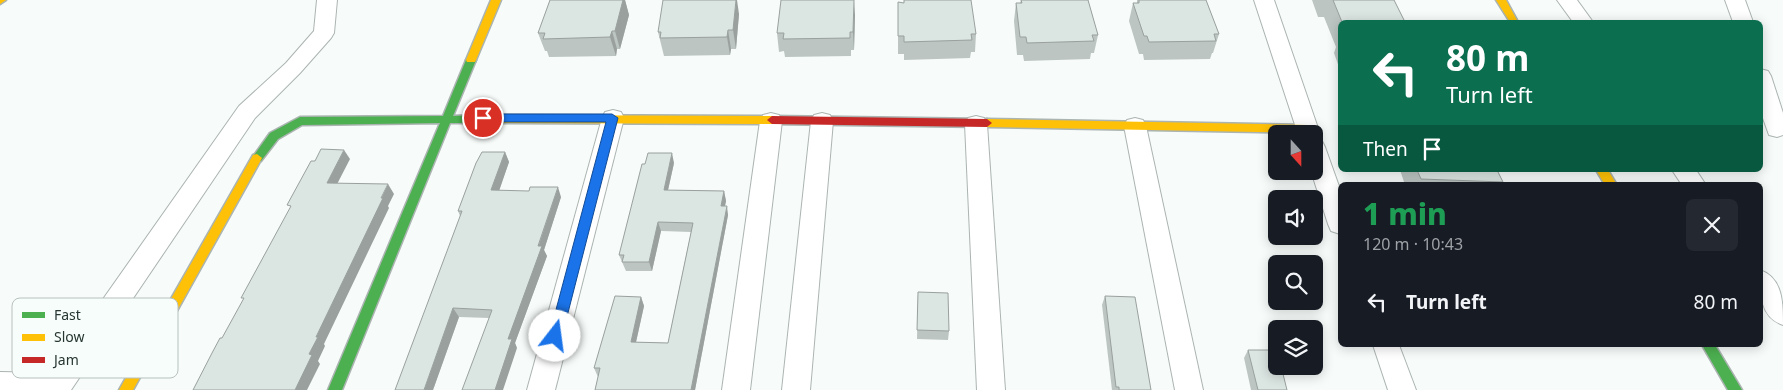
<!DOCTYPE html>
<meta charset="utf-8">
<style>
body{margin:0;font-family:"Noto Sans",sans-serif;background:#242831;color:#f1f3f6;height:100vh;display:flex;flex-direction:column;font-size:19px;white-space:nowrap}
*{box-sizing:border-box;margin:0}
p{font-size:16px;color:#9ea1a6}
.icon{flex:none;width:28px;height:28px;fill:none;stroke:currentColor;stroke-width:2;stroke-linecap:round;stroke-linejoin:round}
.map{position:relative;flex:1;overflow:hidden}
.sheet{position:absolute;left:1338px;top:182px;width:425px;height:165px;display:flex;flex-direction:column;background:#171b24;border-radius:8px;box-shadow:0 2px 12px #0003}
.sheet>*{flex:none}
.hud{position:absolute;left:1338px;top:20px;width:425px;height:152px;border-radius:8px;box-shadow:0 2px 12px #0003;background:#0b6e4f;color:#fff;overflow:hidden}
.needle{width:32px;rotate:159deg}
.fabs{position:absolute;left:1268px;top:125px;display:grid;gap:10px}
.fabs a{display:grid;place-items:center;width:55px;height:55px;border-radius:8px;background:#171b24;box-shadow:0 2px 12px #0003;font-size:25px}
.pin{position:absolute;display:grid;place-items:center;width:42px;height:42px;color:#fff;margin:-21px;border:2px solid #fff;border-radius:50%;box-shadow:0 1px 5px #0007}
.me{position:absolute;width:55px;margin:-28px;rotate:15deg;stroke-linejoin:round;filter:drop-shadow(0 0 4px #0008)}
.turn{display:flex;align-items:center;gap:18px;height:105px;padding:0 25px;font-size:22px}
.turn .icon{width:65px;height:65px;stroke-width:2.5}
.turn b{display:block;font-size:35px;line-height:42px}
.then{display:flex;align-items:center;height:48px;padding:0 25px;background:#0003;gap:10px;font-size:19px}
.round{display:grid;place-items:center;flex:none;width:52px;height:52px;border-radius:8px;background:#242831}
.summary{display:flex;align-items:center;justify-content:space-between;height:85px;padding:0 25px}
h1{font-size:30px;font-weight:800;line-height:38px;color:#1e9e55}
ul{padding:0;list-style:none}
li{display:flex;align-items:center;gap:15px;height:70px;padding:0 25px}
li div{flex:1}
li b{display:block;font-size:19px}
li em{font-style:normal}
.map>svg:first-child{display:block}
</style>
<div class="map">
<svg width="1783" height="390" viewBox="0 0 1783 390">
<rect width="100%" height="100%" fill="#f7fcfa"/>
<g fill="none" stroke-linecap="round" stroke-linejoin="round">
<!-- street casing -->
<g stroke="#abb4b1" stroke-width="2">
<g id="street">
<polygon points="317,0 337,0 334,33 331,38 300,73 255,118 71,390 0,390 0,372 51,373 239,106 286,63 314,31"/>
<polygon points="1254,0 1274,0 1320,134 1317,140 1322,141 1325,147 1340,189 1340,234 1331,231 1328,224 1311,171 1314,171 1314,134 1298,134"/>
<polygon points="1557,0 1577,0 1593,22 1573,22"/>
<polygon points="1725,0 1745,0 1753,22 1733,22"/>
<polygon points="1760,69 1768,71 1771,76 1783,113 1783,135 1777,137 1769,135 1760,110"/>
<polygon points="613,110 621,112 624,118 555,390 527,390 602,118 605,112"/>
<polygon points="771,113 779,115 782,121 750,390 722,390 760,121 763,115"/>
<polygon points="822,113 830,115 833,121 810,390 782,390 811,121 814,115"/>
<polygon points="976,116 984,118 987,124 1005,390 977,390 965,124 968,118"/>
<polygon points="1135,118 1143,120 1146,126 1203,390 1175,390 1124,126 1127,120"/>
<polygon points="1672,170 1696,170 1706,185 1682,185"/>
<path d="M1760,270C1783,278 1783,303 1783,325C1759,317 1760,291 1760,270Z"/>
<polygon points="1373,345 1399,345 1416,390 1388,390"/>
</g>
</g>
<!-- fast casing -->
<g stroke="#abb4b1" stroke-width="3">
<g id="fast">
<polygon points="471,57 476,60 453,116 478,115 483,119 478,123 450,123 342,390 328,390 440,123 302,125 278,139 261,161 253,161 252,158 270,133 300,117 443,116 466,60"/>
<polygon points="1702,345 1715,345 1742,390 1728,390"/>
</g>
</g>
<!-- slow casing -->
<g stroke="#abb4b1" stroke-width="3">
<g id="slow">
<polygon points="0,0 6,0 0,4"/>
<polygon points="491,0 501,0 476,60 475,62 467,62 466,60"/>
<polygon points="1496,0 1506,0 1518,22 1510,22"/>
<polygon points="478,115 772,116 777,120 772,124 478,123 473,119"/>
<polygon points="987,119 1308,125 1313,129 1308,133 987,127 982,123"/>
<polygon points="257,154 262,158 133,390 119,390 253,155"/>
<polygon points="1596,170 1608,170 1617,185 1605,185"/>
</g>
</g>
<!-- jam casing -->
<g stroke="#abb4b1" stroke-width="3">
<polygon id="jam" points="772,116 987,119 992,123 987,127 772,124 767,120"/>
</g>
<!-- street -->
<use href="#street" fill="#fefffe" fill-rule="evenodd"/>
<!-- fast -->
<use href="#fast" fill="#4caf50" fill-rule="evenodd"/>
<!-- slow -->
<use href="#slow" fill="#ffc107" fill-rule="evenodd"/>
<!-- jam -->
<use href="#jam" fill="#c62828" fill-rule="evenodd"/>
</g>
<!-- wall -->
<g fill="#bcc5c2">
<polygon points="550,0 625,0 629,15 620,49 617,49 616,56 549,57 547,51 545,51 538,33"/>
<polygon points="1021,0 1088,0 1098,35 1094,53 1091,53 1090,59 1024,61 1023,55 1017,55 1014,21 1016,3 1020,3"/>
<polygon points="1137,0 1206,0 1219,34 1213,53 1212,53 1210,59 1144,60 1143,54 1139,54 1129,21 1133,3 1137,3"/>
<polygon points="1312,0 1394,0 1405,22 1340,22 1340,70 1334,53 1336,47 1324,17 1318,17"/>
<polygon points="898,2 976,34 975,52 971,52 970,58 904,60 904,54 898,54"/>
<polygon points="739,14 736,49 731,49 730,55 664,56 658,32"/>
<polygon points="855,15 854,50 851,50 851,56 785,57 784,51 779,52 777,33"/>
<polygon points="505,152 509,162 499,190 561,197 544,250 547,256 515,343 517,348 489,318 459,317 433,390 460,216 458,211"/>
<polygon points="674,163 668,190 724,191 726,201 725,206 728,215 695,390 595,390 598,377 594,368 641,297 644,306 636,342 668,343 691,232 661,231 652,271 626,271 619,255"/>
<polygon points="1400,170 1497,170 1503,182 1501,185 1405,185"/>
<polygon points="918,292 949,331 948,340 917,339"/>
<polygon points="1105,296 1151,390 1112,390 1102,305"/>
<polygon points="1248,350 1287,390 1251,390 1244,358"/>
</g>
<!-- shaded-wall -->
<g fill="#99a09e">
<polygon points="623,0 625,0 629,15 620,49 615,31"/>
<polygon points="736,0 737,0 739,14 736,49 733,30"/>
<polygon points="854,0 855,15 854,50 853,32"/>
<polygon points="728,30 731,49 730,55 727,37"/>
<polygon points="612,31 617,49 616,56 610,37"/>
<polygon points="344,150 350,159 333,192 327,183"/>
<polygon points="505,152 509,162 496,200 491,190"/>
<polygon points="672,153 674,163 666,199 664,190"/>
<polygon points="388,184 394,194 388,206 389,208 324,344 325,346 318,361 320,364 307,390 295,390 316,337"/>
<polygon points="558,187 561,197 544,250 547,256 515,343 517,348 503,390 495,390 508,339"/>
<polygon points="724,191 726,201 723,215 721,206"/>
<polygon points="727,206 728,215 695,390 691,390"/>
<polygon points="658,222 661,231 652,271 649,262"/>
<polygon points="641,297 644,306 634,351 631,342"/>
<polygon points="453,308 459,317 433,390 424,390"/>
</g>
<!-- building -->
<g fill="#dbe5e2" stroke="#99a09e">
<polygon points="550,0 623,0 615,31 612,31 610,37 543,39 545,33 538,33"/>
<polygon points="663,0 736,0 733,30 728,30 727,37 660,38 661,32 658,32"/>
<polygon points="781,0 854,0 853,32 850,32 850,38 783,39 784,33 777,33"/>
<polygon points="904,0 971,0 976,34 971,34 972,40 904,42 904,36 898,36 898,2 904,3"/>
<polygon points="1021,0 1088,0 1098,35 1092,35 1094,41 1027,43 1026,37 1020,37 1016,3 1022,3"/>
<polygon points="1139,0 1206,0 1219,34 1214,34 1216,41 1149,42 1147,36 1144,36 1133,3 1139,3"/>
<polygon points="1333,0 1394,0 1405,22 1342,22"/>
<polygon points="321,149 344,150 327,183 388,184 381,198 383,198 316,337 318,337 309,354 312,355 295,390 193,390 212,353 220,338 222,338 244,298 241,298 291,206 287,205 311,161 315,161"/>
<polygon points="482,152 505,152 491,190 529,191 530,187 558,187 538,246 542,246 508,339 512,339 495,390 462,390 492,310 453,308 424,390 395,390 462,211 458,211 476,163"/>
<polygon points="648,153 672,153 664,190 724,191 721,206 727,206 691,390 595,390 600,368 594,368 615,296 641,297 631,342 668,343 693,223 658,222 649,262 622,262 624,255 619,255 642,164 645,164"/>
<polygon points="1417,170 1497,170 1503,182 1421,179"/>
<polygon points="918,292 948,293 949,331 917,330"/>
<polygon points="1105,296 1135,297 1151,390 1119,390 1119,387 1116,387"/>
<polygon points="1248,350 1276,350 1276,366 1281,366 1287,390 1258,390"/>
</g>
<!-- route -->
<polygon fill="#1a73e8" stroke="#114b97" points="483,114 612,114 618,118 562,336 560,339 555,341 551,339 549,336 606,122 483,122 478,118"/>
<!-- legend -->
<rect x="12" y="298" width="166" height="80" rx="8" fill="#f6fdfb" stroke="#b8c1bf" stroke-width="1"/>
<rect x="22" y="312" width="23" height="6" fill="#4caf50"/>
<rect x="22" y="334" width="23" height="7" fill="#ffc107"/>
<rect x="22" y="357" width="23" height="6" fill="#c62828"/>
<g font-size="14" fill="#273632">
<text x="54" y="320">Fast</text>
<text x="54" y="342">Slow</text>
<text x="54" y="365">Jam</text>
</g>
</svg>
<div class="fabs">
<a><svg class="needle" viewBox="-14 -14 28 28"><path d="M0-13l5 13h-10z" fill="#e53935"/><path d="M0 13l5-13h-10z" fill="#9ea1a6"/></svg></a>
<a><svg class="icon" aria-label="sound" viewBox="0 0 24 24"><path d="M4 9h4l5-4v14l-5-4H4zM17 9q2 3 0 6"/></svg></a>
<a><svg class="icon" aria-label="search" viewBox="0 0 24 24"><circle cx="10" cy="10" r="6"/><path d="M15 15l6 6"/></svg></a>
<a><svg class="icon" aria-label="layers" viewBox="0 0 24 24"><path d="M12 4l9 5-9 5-9-5zM3 14l9 5 9-5"/></svg></a>
</div>
<div class="pin" style="left:483px;top:118px;background:#d93025"><svg class="icon" aria-label="arrive" viewBox="0 0 24 24"><path d="M6 21V4h12l-3 4 3 4H6"/></svg></div>
<svg class="me" style="left:555px;top:336px" viewBox="-20 -20 40 40"><circle r="19" fill="#fff"/><path d="M0-13L10 11 0 6-10 11z" fill="#1a73e8"/></svg>
<div class="hud">
<div class="turn"><svg class="icon" aria-label="left" viewBox="0 0 24 24"><path d="M17 20v-9H6M10 6l-5 5 5 5"/></svg><div><b>80 m</b>Turn left</div></div>
<div class="then">Then<svg class="icon" aria-label="arrive" viewBox="0 0 24 24"><path d="M6 21V4h12l-3 4 3 4H6"/></svg></div>
</div>
<section class="sheet">
<div class="summary"><div><h1>1 min</h1><p>120 m · 10:43</p></div><a class="round"><svg class="icon" aria-label="close" viewBox="0 0 24 24"><path d="M6 6l12 12M18 6L6 18"/></svg></a></div>
<ul>
<li><svg class="icon" aria-label="left" viewBox="0 0 24 24"><path d="M17 20v-9H6M10 6l-5 5 5 5"/></svg><div><b>Turn left</b></div><em>80 m</em></li>
</ul>
</section>
</div>
